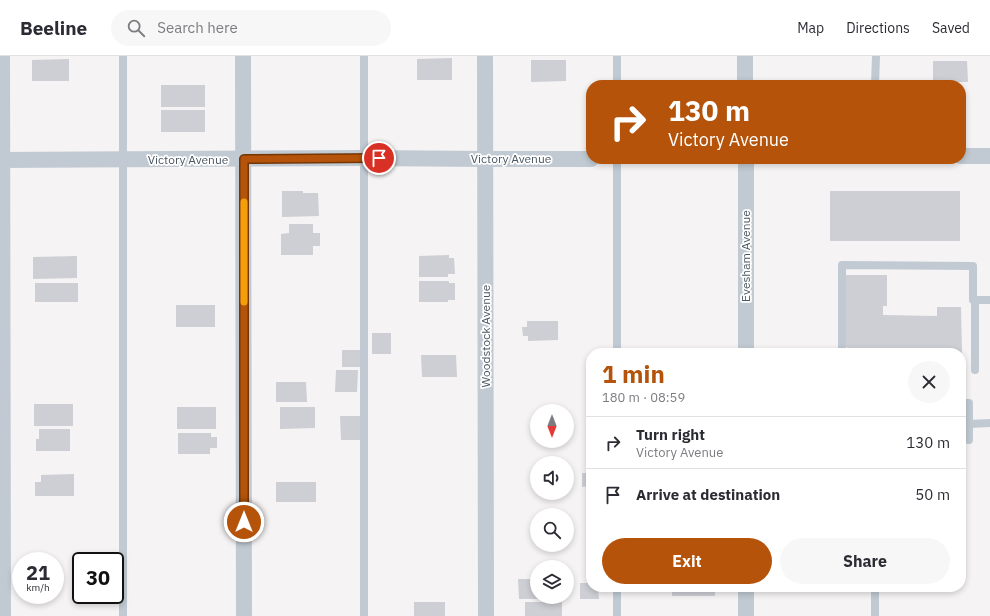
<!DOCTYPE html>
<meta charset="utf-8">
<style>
body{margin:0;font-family:"IBM Plex Sans",sans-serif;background:#f7f7f7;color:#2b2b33;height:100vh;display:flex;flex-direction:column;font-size:15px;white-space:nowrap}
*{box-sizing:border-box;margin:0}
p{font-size:13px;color:#7c7c81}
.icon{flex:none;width:22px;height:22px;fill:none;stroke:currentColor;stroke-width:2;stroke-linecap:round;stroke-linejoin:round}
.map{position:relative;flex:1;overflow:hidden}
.details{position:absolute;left:586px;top:292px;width:380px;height:244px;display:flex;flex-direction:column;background:#fff;border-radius:16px;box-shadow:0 2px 6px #0003}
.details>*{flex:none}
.banner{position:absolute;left:586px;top:24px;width:380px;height:84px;border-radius:16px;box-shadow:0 2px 6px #0003;background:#b45309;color:#fff;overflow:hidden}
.needle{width:26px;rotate:180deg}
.controls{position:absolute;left:530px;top:348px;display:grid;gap:8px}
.controls a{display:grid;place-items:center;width:44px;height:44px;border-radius:50%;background:#fff;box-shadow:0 2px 6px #0003;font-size:20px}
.speed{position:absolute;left:12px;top:496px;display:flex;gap:8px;font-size:20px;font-weight:700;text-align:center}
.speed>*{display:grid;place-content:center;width:52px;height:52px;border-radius:50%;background:#fff;box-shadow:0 2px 6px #0003;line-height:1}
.speed small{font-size:10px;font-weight:400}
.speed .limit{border:2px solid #111;border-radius:6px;background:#fff;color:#111}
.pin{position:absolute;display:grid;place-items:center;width:34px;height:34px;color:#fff;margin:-17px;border:2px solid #fff;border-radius:50%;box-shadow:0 1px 4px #0007}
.me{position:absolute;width:44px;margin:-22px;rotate:0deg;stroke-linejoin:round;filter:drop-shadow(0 0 3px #0008)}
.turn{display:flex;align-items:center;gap:14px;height:84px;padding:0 16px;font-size:18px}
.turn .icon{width:52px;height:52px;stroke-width:2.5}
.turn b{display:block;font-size:28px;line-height:34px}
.round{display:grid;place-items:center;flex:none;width:42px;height:42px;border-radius:21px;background:#f7f7f7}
.summary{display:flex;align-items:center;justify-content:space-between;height:68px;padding:0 16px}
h1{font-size:24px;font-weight:800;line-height:30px;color:#b45309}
.cta{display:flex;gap:8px;margin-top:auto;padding:8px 16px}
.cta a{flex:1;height:46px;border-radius:24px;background:#b45309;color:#fff;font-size:16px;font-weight:800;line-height:46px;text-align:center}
.cta a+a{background:#f7f7f7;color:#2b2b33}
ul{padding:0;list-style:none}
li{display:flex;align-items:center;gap:12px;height:52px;padding:0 16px;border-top:1px solid #e1e1e2}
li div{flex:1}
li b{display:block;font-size:15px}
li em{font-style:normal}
header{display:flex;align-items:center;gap:24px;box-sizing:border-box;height:56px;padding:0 20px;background:#fff;border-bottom:1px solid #e1e1e2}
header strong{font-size:19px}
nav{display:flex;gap:22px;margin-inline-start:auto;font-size:14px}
.search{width:280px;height:36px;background:#f7f7f7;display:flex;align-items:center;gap:10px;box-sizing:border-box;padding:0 14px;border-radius:22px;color:#7c7c81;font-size:15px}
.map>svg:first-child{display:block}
</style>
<header>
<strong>Beeline</strong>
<div class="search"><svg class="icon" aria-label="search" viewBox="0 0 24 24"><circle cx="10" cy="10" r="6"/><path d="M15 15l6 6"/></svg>Search here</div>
<nav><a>Map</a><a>Directions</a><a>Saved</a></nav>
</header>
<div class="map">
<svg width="990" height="560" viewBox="0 0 990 560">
<rect width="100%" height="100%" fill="#f5f3f3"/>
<!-- building -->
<g fill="#cdcfd5">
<polygon points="452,2 452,24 417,24 417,3"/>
<polygon points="69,3 69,25 32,25 32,4"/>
<polygon points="531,4 566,4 566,25 531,26"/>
<polygon points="933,5 967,5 968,26 933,26"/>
<rect x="161" y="29" width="44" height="22"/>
<rect x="161" y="54" width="44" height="22"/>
<polygon points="282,135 303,135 303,137 318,137 319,160 282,161"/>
<rect x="830" y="135" width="130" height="50"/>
<polygon points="289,168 313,168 313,177 320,177 320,190 313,190 313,199 281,199 281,178 289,177"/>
<polygon points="449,199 449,202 454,202 455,218 448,218 448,221 419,221 419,200"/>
<polygon points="77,200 77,222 33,223 33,201"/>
<polygon points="846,219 887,219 887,250 883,250 883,259 937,260 937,251 961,251 962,297 847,297 847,291 844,291 846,277"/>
<polygon points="419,225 449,225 449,227 455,227 455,244 448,244 448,246 419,246"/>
<rect x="35" y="227" width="43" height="19"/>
<rect x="176" y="249" width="39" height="22"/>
<polygon points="527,265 558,265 558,284 528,285 528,280 523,280 522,271 527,271"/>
<rect x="372" y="277" width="19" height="21"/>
<rect x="342" y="294" width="18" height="17"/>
<polygon points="421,299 456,299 457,321 422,321"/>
<polygon points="336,314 358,314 357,336 335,336"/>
<polygon points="276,326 306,326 307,346 276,346"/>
<rect x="34" y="348" width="39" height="22"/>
<rect x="177" y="351" width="39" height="22"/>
<polygon points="280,351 315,351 315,372 280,373"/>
<polygon points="340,360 360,360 360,384 341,384"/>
<polygon points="39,373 70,373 70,395 36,395 36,383 39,383"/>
<polygon points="178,377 211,377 211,381 217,381 217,392 210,392 210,398 178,398"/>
<polygon points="582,417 591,417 591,430 582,431"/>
<polygon points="74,418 74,440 35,440 35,426 41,426 41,419"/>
<rect x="276" y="426" width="40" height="20"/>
<polygon points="518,523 537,523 537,541 550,541 550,543 519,543"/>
<polygon points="580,527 591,527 591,531 598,531 599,543 580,543"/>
<rect x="672" y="531" width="43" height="9"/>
<rect x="414" y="546" width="31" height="14"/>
<rect x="525" y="546" width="37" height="14"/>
</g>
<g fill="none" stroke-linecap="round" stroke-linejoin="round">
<!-- lane -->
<g stroke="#c1cad2" stroke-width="8">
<polyline points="617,29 617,0"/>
<polyline points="875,29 876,0"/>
<polyline points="617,103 617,297"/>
<polyline points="842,297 842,209 973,210 973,244 990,244"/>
<polyline points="975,314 975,244"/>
<polyline points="961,347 969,347 969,384 961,383"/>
<polyline points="969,368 990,367"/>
<polyline points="617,531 617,560"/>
<polyline points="875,531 875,560"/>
<polyline points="123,560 123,0"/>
<polyline points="364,560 364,0"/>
</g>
<!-- street -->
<g stroke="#c1cad2" stroke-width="16">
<polyline points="2,0 3,560"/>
<polyline points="243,0 244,560"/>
<polyline points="485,0 486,560"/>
<polyline points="745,0 745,29"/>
<polyline points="961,100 990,100"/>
<polyline points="746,103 746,297"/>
<polyline points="0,104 364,102 486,103 591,103"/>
<polyline points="746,531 746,560"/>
</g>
</g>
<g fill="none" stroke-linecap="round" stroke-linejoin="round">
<!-- route casing -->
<g stroke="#753606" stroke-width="10">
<polyline id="route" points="244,466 244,103 379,102"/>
</g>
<!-- route -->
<use href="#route" stroke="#b45309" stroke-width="7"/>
<!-- slow -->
<polyline stroke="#f59e0b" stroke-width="7" points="244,146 244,246"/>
</g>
<g text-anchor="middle" stroke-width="3.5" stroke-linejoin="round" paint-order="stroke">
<!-- street labels -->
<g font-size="12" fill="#4a5661" stroke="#fff">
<text x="511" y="107">Victory Avenue</text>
<text x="188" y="108">Victory Avenue</text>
<text transform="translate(746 200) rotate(-90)" y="4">Evesham Avenue</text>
<text transform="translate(486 280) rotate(-90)" y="4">Woodstock Avenue</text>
</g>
</g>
</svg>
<div class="controls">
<a><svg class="needle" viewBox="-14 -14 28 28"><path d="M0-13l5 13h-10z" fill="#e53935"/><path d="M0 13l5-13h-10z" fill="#7c7c81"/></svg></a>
<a><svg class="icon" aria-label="sound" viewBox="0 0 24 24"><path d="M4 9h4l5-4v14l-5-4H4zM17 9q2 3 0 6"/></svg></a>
<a><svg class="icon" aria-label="search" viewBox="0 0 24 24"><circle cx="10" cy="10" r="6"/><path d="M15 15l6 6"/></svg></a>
<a><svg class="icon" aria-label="layers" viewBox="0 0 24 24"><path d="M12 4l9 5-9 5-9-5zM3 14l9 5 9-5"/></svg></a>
</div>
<div class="speed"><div>21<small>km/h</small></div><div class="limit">30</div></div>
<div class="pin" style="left:379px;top:102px;background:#d93025"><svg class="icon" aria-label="arrive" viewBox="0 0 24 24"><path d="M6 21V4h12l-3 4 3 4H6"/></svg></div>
<svg class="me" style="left:244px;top:466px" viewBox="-20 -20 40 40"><circle r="17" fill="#b45309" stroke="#fff" stroke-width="3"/><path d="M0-11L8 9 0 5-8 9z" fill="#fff"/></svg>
<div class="banner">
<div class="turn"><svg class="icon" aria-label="right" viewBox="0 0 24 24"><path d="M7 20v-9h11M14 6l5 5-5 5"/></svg><div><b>130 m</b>Victory Avenue</div></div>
</div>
<section class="details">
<div class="summary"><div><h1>1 min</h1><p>180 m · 08:59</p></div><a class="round"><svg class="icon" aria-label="close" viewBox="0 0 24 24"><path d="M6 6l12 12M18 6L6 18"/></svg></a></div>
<ul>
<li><svg class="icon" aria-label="right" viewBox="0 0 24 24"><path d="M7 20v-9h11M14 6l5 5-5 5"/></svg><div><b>Turn right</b><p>Victory Avenue</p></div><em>130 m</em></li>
<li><svg class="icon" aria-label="arrive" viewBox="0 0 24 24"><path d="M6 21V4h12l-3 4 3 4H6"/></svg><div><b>Arrive at destination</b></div><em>50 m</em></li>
</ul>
<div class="cta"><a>Exit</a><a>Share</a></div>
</section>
</div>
